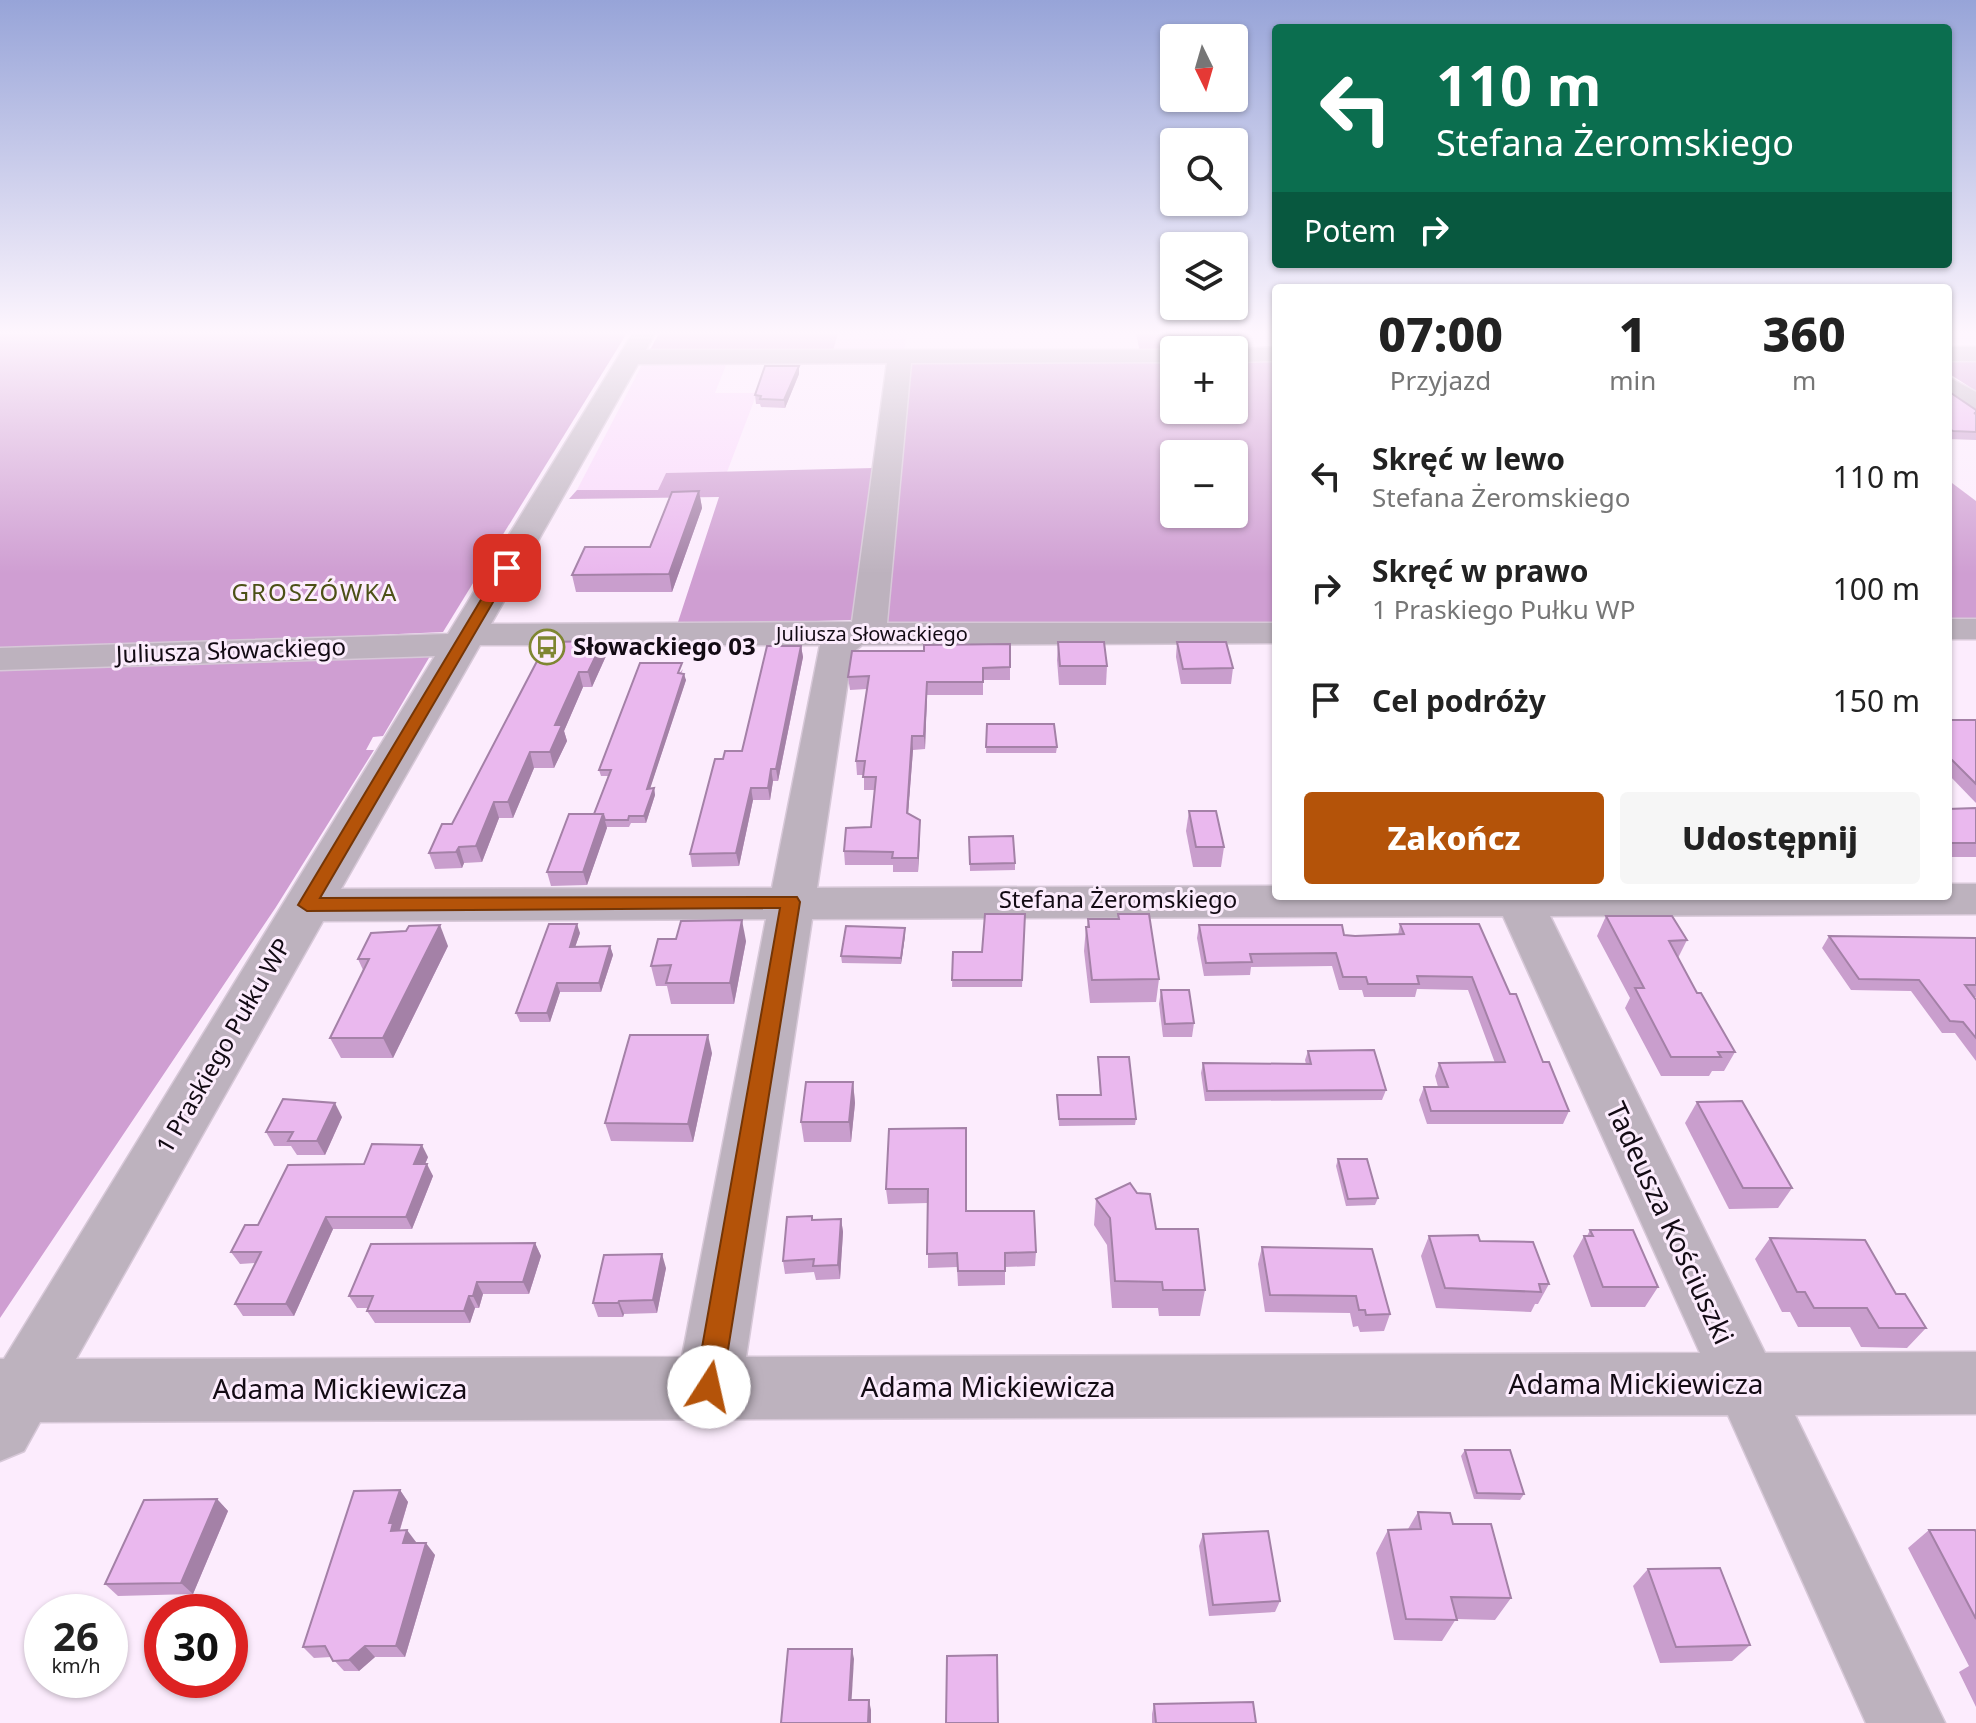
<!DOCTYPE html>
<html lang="pl">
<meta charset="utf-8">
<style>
body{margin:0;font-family:"Noto Sans",sans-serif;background:#f6f6f6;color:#222;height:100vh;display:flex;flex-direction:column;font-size:30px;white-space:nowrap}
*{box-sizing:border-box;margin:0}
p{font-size:26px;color:#767676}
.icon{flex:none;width:44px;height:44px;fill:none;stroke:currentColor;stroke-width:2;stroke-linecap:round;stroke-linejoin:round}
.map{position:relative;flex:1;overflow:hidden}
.panel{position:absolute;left:1272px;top:284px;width:680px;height:616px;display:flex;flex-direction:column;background:#fff;border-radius:8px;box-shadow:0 2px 6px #0004}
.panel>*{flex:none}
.guide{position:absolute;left:1272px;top:24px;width:680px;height:244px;border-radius:8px;box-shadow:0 2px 6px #0004;background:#0b6e4f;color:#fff;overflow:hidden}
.needle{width:52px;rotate:175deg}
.buttons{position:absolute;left:1160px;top:24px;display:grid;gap:16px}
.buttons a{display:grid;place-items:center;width:88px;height:88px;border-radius:8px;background:#fff;box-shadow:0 2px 6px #0004;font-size:40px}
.speed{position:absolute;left:24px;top:1594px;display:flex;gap:16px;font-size:40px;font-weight:700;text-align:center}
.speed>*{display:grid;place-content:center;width:104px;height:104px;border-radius:50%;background:#fff;box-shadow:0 2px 6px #0004;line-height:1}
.speed small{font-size:20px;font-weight:400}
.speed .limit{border:12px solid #d22;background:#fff;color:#111}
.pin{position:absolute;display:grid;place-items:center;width:68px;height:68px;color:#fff;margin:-34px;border-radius:16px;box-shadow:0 4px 12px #0006}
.me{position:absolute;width:88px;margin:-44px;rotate:10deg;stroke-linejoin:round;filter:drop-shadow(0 0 6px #0008)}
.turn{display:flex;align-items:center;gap:28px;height:168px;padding:0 32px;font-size:36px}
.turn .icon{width:104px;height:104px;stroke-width:2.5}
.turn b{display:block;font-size:56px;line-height:68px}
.then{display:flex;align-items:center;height:76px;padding:0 32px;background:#0003;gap:16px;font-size:30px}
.eta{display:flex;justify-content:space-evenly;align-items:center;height:136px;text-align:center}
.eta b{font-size:48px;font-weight:800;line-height:56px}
.primary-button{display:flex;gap:16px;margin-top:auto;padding:16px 32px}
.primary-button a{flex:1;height:92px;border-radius:8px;background:#b45309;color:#fff;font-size:32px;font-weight:800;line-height:92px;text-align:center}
.primary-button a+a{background:#f6f6f6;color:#222}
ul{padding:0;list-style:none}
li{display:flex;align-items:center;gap:24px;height:112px;padding:0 32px}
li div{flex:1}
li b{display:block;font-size:30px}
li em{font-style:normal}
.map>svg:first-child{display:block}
</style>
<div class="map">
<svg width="1976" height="1723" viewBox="0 0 1976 1723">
<rect width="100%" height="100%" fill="#fcecfd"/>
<!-- green -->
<g fill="#f9d8fb">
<polygon points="838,333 907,333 904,351 833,351"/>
<polygon points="728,360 715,393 757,393 727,472 666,473 658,490 577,490 644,361"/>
</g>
<!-- forest -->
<g fill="#cf9ed2" fill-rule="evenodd">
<polygon points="0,333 627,333 443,632 0,652"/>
<polygon points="659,333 838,333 833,351 649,352"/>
<polygon points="1136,333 1241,333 1250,353 1174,350 1140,353"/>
<polygon points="1948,358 1976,358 1976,391 1948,373"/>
<path d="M909,359H1174V410H1234V359H1276V625L882,627ZM1174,454H1234V514H1174Z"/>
<polygon points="874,468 853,620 677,625 719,497 569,499 577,490 658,490 666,473"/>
<polygon points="1948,480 1976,501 1976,622 1948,622"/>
<polygon points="433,651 383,736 373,737 366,750 374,750 276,907 0,1318 0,664"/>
</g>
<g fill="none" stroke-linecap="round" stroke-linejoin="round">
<!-- minor casing -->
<g stroke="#d7c8d8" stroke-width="3">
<g id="minor">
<path d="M633,333H655L646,350H1182H1174V362L911,363L887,623H1276V643L862,645L852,653L817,888L1276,886V896H1948V884H1976V914L1550,916L1765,1353L1976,1352V1414L1795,1415L1945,1723H1866L1728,1415L40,1422L24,1451L0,1461V1359H4L435,656L0,670V648L448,634ZM887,363L852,622L491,624L638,364ZM480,645H820L772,888L341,889ZM1503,916L1700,1353L746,1357L812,919ZM766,919L682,1357L76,1359L323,921Z"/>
<polygon points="1276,347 1276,361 1234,362 1234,350 1226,350"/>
<rect x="1948" y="347" width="28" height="14"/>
<polygon points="1948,377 1976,392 1976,411 1948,396"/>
<rect x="1948" y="619" width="28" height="20"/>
</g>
</g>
<!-- minor -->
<use href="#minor" fill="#bdb2be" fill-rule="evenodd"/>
</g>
<!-- wall -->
<g fill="#c99ecd">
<polygon points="799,366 799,374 785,408 761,407 760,404 756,404 755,395"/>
<polygon points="1948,391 1976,410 1976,440 1948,439"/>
<polygon points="699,491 702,508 672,592 576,592 572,575 650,547"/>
<polygon points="603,641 606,656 592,687 583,687 564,731 567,741 554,768 534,768 513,818 499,818 482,862 464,863 462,868 435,869 429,853"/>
<polygon points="1058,642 1107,666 1106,685 1059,685 1057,660"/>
<polygon points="1177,642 1233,668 1231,684 1181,684 1176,657"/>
<polygon points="1010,644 1010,680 983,680 983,695 927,695 925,749 913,750 908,814 920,834 918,872 893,872 893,865 845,865 844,851 871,827 875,790 864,790 864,775 857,775 856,761 867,689 850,690 848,677"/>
<polygon points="801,646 803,657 778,781 773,781 770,800 753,800 739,866 692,867 690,854 723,759 742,751"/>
<polygon points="683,669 681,674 686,680 650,788 654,788 655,795 646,823 631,823 629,827 607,827 587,885 551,886 547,872 594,814 608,776 601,776 599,770"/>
<polygon points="1948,720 1976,720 1976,803 1948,774"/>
<polygon points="987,724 1057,747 1056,753 986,753"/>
<polygon points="1976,808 1976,857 1948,857 1948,809"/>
<polygon points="1189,811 1224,847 1221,867 1193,867 1186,831"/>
<polygon points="969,837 1015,863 1015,870 970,871"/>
<polygon points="1025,914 1022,987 952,987 953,952 982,952"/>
<polygon points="1118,914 1159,979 1156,1002 1090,1003 1084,951 1086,927 1087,927 1088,919 1118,919"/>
<polygon points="1606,916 1687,940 1678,958 1697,993 1735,1052 1724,1071 1712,1071 1709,1076 1661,1076 1625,1008 1630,998 1597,936"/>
<polygon points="1400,924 1510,994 1543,1062 1569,1111 1563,1124 1427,1124 1419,1100 1424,1087 1438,1087 1435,1076 1439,1063 1495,1063 1468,990 1417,989 1415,997 1364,997 1362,990 1339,990 1332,966 1251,967 1250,975 1204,976 1197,938 1199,925 1355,936 1398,935"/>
<polygon points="905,928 905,935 901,964 842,963 841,956"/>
<polygon points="580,933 575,947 610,946 613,955 601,992 560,992 550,1022 520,1022 516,1013"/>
<polygon points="1829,936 1976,938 1976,997 1974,997 1976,1000 1976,1061 1955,1033 1942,1033 1911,991 1851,990 1822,948"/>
<polygon points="746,941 734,1004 671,1004 667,986 656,986 651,966"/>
<polygon points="448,946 393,1058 341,1058 330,1038 363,970 358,959"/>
<polygon points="1161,990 1194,1023 1192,1037 1163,1037 1159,1004"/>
<polygon points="1308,1051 1386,1090 1382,1100 1205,1101 1201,1073 1203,1063 1306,1064 1305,1060"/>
<polygon points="712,1053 693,1142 611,1141 605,1123"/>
<polygon points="1098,1057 1136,1119 1135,1125 1059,1126 1057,1095 1100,1095"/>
<polygon points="853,1082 855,1103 851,1142 804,1142 801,1122"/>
<polygon points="1697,1102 1792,1188 1778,1208 1729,1209 1685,1123"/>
<polygon points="342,1117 325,1155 297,1155 291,1146 274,1146 266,1132"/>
<polygon points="889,1129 966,1211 1036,1252 1035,1266 1005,1267 1005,1285 958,1286 957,1267 928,1268 928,1203 888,1204 886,1189"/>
<polygon points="428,1157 425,1164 433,1176 412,1229 333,1229 294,1316 243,1316 235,1304 255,1263 240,1264 231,1252 364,1164"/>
<polygon points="1338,1159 1378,1198 1375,1205 1346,1206 1336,1166"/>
<polygon points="1096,1199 1156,1229 1205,1290 1200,1316 1159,1316 1158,1308 1112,1308 1107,1245 1094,1225"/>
<polygon points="841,1219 843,1232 840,1279 816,1280 814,1272 785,1274 783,1261 812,1220"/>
<polygon points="1590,1230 1658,1287 1645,1307 1591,1307 1573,1256 1584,1236 1587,1236"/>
<polygon points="1429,1236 1480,1241 1549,1284 1538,1304 1535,1304 1531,1312 1436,1308 1421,1256"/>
<polygon points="1770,1238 1896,1294 1926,1328 1907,1348 1861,1347 1850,1327 1798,1327 1790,1312 1782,1312 1755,1259"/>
<polygon points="535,1243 541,1256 529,1294 483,1294 479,1308 475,1308 470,1323 375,1323 367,1311 368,1308 357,1308 349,1296"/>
<polygon points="1262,1247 1390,1314 1384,1331 1360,1332 1358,1326 1353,1327 1350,1313 1265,1312 1258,1264"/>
<polygon points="666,1268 657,1313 624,1314 623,1317 598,1317 593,1303"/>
<polygon points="1465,1450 1524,1494 1520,1500 1474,1499 1461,1456"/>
<polygon points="400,1490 408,1502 400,1530 416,1542 415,1543 435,1555 405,1657 375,1657 359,1671 344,1671 331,1657 314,1658 303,1647"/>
<polygon points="217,1499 228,1511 193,1594 118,1596 105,1584"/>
<polygon points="1418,1512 1453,1524 1511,1598 1495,1620 1456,1619 1442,1641 1394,1640 1376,1553 1388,1530 1408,1529"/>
<polygon points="1929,1530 1976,1532 1976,1707 1959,1672 1969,1666 1908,1548"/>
<polygon points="1203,1534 1280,1601 1275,1612 1209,1616 1199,1546"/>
<polygon points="1648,1569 1750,1645 1732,1661 1660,1663 1633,1586"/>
<polygon points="1154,1704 1256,1723 1152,1723 1152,1714"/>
</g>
<!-- shaded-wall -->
<g fill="#a481a7">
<polygon points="799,366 799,374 785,408 784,400"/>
<polygon points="699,491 702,508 672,592 669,574"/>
<polygon points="603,641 606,656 592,687 588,672"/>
<polygon points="801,646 803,657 778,781 776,769"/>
<polygon points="579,672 583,687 564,731 567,741 554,768 550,752 555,725"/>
<polygon points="684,674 686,680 648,795 647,789"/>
<polygon points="927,682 927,695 925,749 924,736"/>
<polygon points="912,736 913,750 907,827 907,813"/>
<polygon points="530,752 534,768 513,818 508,802"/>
<polygon points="771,769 773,781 770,800 768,788"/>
<polygon points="654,788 655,795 646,823 644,816"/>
<polygon points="751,788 753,800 739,866 736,853"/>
<polygon points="494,802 499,818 482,862 476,846"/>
<polygon points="603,814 607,828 587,885 583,872"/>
<polygon points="920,820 920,834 918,872 918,858"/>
<polygon points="459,847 464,863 462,868 456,852"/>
<polygon points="742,920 746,941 734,1004 730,983"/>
<polygon points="577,924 580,933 572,956 570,947"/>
<polygon points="440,925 448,946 393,1058 383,1038"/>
<polygon points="905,928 905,935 901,964 901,958"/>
<polygon points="610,946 613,955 601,992 599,983"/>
<polygon points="557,983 560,992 550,1022 547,1013"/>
<polygon points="708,1035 712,1053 693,1142 688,1124"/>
<polygon points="853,1082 855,1103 851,1142 849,1122"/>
<polygon points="335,1103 342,1117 325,1155 317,1141"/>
<polygon points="422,1145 428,1157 420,1176 414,1164"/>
<polygon points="427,1164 433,1176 412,1229 406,1217"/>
<polygon points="326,1217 333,1229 294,1316 286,1304"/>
<polygon points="841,1219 843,1232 840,1279 838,1265"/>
<polygon points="535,1243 541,1256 529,1294 523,1282"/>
<polygon points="662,1254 666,1268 657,1313 653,1300"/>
<polygon points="477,1282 483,1294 479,1308 473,1296"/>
<polygon points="469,1296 475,1308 470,1323 464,1311"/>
<polygon points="619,1301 624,1314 623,1317 618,1303"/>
<polygon points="400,1490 408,1502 399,1532 391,1531 389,1523"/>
<polygon points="217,1499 228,1511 193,1594 181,1583"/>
<polygon points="407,1530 416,1542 412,1555 403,1543"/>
<polygon points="426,1543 435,1555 405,1657 396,1646"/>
<polygon points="365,1646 375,1657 359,1671 349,1660"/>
<polygon points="852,1649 854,1659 851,1710 849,1700"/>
<polygon points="869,1700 871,1710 871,1723 868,1723"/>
</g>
<!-- building -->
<g fill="#eab8ee" stroke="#a481a7" stroke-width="2">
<polygon points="765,366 799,366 784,400 760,399 761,396 755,395"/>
<polygon points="1948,391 1976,410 1976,413 1974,413 1976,414 1976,432 1953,431 1948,428"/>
<polygon points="699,491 669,574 572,575 585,547 650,547 672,492"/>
<polygon points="603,641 588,672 579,672 555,725 562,725 550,752 530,752 508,802 494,802 476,846 459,847 456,852 429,853 442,824 452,824 547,642"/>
<polygon points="1058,642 1104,642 1107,666 1060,666"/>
<polygon points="1177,642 1226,642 1233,668 1183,669"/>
<polygon points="1010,644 1010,667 983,668 983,682 927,682 924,736 912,736 907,813 920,820 918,858 892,858 893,852 844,851 846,828 871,827 876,777 863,777 865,761 856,761 869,676 848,677 852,651 924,651 924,645"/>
<polygon points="767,646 801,646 776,769 771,769 768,788 751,788 736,853 690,854 715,759 723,759 725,751 742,751"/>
<polygon points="640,663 682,663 678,673 684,674 647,789 654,788 644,816 629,816 628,820 605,820 603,814 594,814 611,770 599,770"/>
<polygon points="1948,720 1976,720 1976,784 1952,760 1948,760"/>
<polygon points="987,724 1054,724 1057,747 986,747"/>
<polygon points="1976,808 1976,843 1948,843 1948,809"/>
<polygon points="1189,811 1216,811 1224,847 1196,847"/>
<polygon points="569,814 603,814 583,872 547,872"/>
<polygon points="1013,836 1015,863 970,864 969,837"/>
<polygon points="985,914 1025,914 1022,980 952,980 953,952 982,952"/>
<polygon points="1118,914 1149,914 1159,979 1092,980 1086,927 1089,927 1088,919 1119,919"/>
<polygon points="1606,916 1672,916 1687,940 1669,941 1697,993 1701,993 1735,1052 1718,1052 1721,1057 1671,1057 1635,988 1644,988"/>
<polygon points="742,920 730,983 666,983 671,965 651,966 658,939 676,939 681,921"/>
<polygon points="549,924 577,924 570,947 610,946 599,983 557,983 547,1013 516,1013"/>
<polygon points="1400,924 1479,924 1510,994 1516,994 1543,1062 1549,1062 1569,1111 1431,1111 1424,1087 1448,1087 1439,1063 1505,1062 1472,977 1417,976 1419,984 1368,984 1366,977 1343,977 1336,953 1250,954 1252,962 1206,963 1199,925 1342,925 1344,935 1355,936 1404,934"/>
<polygon points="440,925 383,1038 330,1038 369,959 358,959 371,933 406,931 409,926"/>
<polygon points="846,926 905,928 901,958 841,956"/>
<polygon points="1829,936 1976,938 1976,985 1965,985 1976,1000 1976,1038 1963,1022 1950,1021 1919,980 1859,979"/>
<polygon points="1161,990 1189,990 1194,1023 1165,1024"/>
<polygon points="630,1035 708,1035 688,1124 605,1123"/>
<polygon points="1374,1050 1386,1090 1207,1091 1203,1063 1311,1064 1308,1051"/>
<polygon points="1098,1057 1129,1057 1136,1119 1059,1119 1057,1095 1101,1095"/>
<polygon points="806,1082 853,1082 849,1122 801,1122"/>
<polygon points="283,1099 335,1103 317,1141 288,1141 293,1132 266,1132"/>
<polygon points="1742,1101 1792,1188 1743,1188 1697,1102"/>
<polygon points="966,1128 966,1211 1034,1211 1036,1252 1005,1253 1005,1271 958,1271 957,1253 927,1254 928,1189 886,1189 889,1129"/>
<polygon points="372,1144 422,1145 414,1164 427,1164 406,1217 326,1217 286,1304 235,1304 261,1252 231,1252 245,1225 258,1225 288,1165 364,1164"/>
<polygon points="1338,1159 1367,1159 1378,1198 1348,1199"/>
<polygon points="1130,1183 1137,1193 1150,1194 1156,1229 1198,1229 1205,1290 1163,1290 1162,1282 1115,1281 1110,1218 1096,1199"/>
<polygon points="812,1216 812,1220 841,1219 838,1265 813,1266 814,1259 783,1261 787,1217"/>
<polygon points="1590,1230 1633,1230 1658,1287 1603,1287 1584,1236 1593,1236"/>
<polygon points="1478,1235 1480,1241 1533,1242 1549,1284 1539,1284 1541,1292 1445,1288 1429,1236"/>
<polygon points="1770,1238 1865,1240 1896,1294 1905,1294 1926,1328 1879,1328 1867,1308 1814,1308 1805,1292 1797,1292"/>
<polygon points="535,1243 523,1282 477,1282 473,1296 469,1296 464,1311 367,1311 373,1296 349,1296 371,1244"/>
<polygon points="1262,1247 1372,1249 1390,1314 1366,1315 1365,1310 1359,1310 1356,1296 1270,1295"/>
<polygon points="662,1254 653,1300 619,1301 618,1303 593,1303 604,1255"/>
<polygon points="1465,1450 1510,1450 1524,1494 1477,1493"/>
<polygon points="400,1490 389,1523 393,1523 391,1531 407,1530 403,1543 426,1543 396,1646 365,1646 349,1660 333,1661 325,1646 303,1647 354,1491"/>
<polygon points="217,1499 181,1583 105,1584 144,1500"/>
<polygon points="1418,1512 1450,1513 1453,1524 1491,1524 1511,1598 1451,1597 1457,1620 1406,1619 1388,1530 1421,1529"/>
<polygon points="1929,1530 1975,1530 1976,1532 1976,1619"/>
<polygon points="1268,1531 1280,1601 1213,1605 1203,1534"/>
<polygon points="1720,1568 1750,1645 1676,1647 1648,1569"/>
<polygon points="788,1649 852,1649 849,1700 869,1700 868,1723 781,1723"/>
<polygon points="997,1655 998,1723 946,1723 947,1656"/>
<polygon points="1253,1702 1256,1723 1156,1723 1154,1704"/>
</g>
<!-- sky -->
<linearGradient id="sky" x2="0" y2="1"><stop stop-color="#97a4d8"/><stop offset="0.58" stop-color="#fef6fe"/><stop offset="1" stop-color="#fef6fe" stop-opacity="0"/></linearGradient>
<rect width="1976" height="574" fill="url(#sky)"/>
<!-- route -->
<polygon fill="#b45309" stroke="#753606" stroke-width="2" points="507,564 513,568 320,898 797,897 800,902 722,1387 718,1396 709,1400 699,1396 695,1387 780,908 307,911 298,905 500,568"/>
<!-- icons -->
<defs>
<g id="bus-ring" transform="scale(1.8)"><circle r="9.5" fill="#fcecfd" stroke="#7f8632" stroke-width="1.5"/><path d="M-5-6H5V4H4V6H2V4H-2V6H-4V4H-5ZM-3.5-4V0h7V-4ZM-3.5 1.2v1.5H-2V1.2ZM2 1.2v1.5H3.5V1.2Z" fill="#7f8632"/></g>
</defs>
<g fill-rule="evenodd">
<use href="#bus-ring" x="547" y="647"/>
</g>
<g text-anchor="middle" stroke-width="6" stroke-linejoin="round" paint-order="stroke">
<!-- far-street labels -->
<g font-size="20" fill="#130b14" stroke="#fcecfd">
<text x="872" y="641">Juliusza Słowackiego</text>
</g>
<!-- far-quarter labels -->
<g font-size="24" letter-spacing="2" fill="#4c5116" stroke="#fcecfd">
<text x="315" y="601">GROSZÓWKA</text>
</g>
<!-- poi labels -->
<g font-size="24" font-weight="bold" fill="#130b14" stroke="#fcecfd" text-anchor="start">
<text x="573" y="655">Słowackiego 03</text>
</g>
<!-- street labels -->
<g font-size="24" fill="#130b14" stroke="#fcecfd">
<text transform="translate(231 651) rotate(-2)" y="8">Juliusza Słowackiego</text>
<text x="1118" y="908">Stefana Żeromskiego</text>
<text transform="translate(224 1046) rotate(-60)" y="8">1 Praskiego Pułku WP</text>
</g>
<!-- near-street labels -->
<g font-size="28" fill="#130b14" stroke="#fcecfd">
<text transform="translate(1670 1223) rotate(65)" y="10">Tadeusza Kościuszki</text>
<text x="1636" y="1394">Adama Mickiewicza</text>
<text x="988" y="1397">Adama Mickiewicza</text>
<text x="340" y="1399">Adama Mickiewicza</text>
</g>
</g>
</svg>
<div class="buttons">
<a><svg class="needle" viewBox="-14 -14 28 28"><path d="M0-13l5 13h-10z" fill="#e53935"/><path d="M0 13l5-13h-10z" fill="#767676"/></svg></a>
<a><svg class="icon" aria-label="search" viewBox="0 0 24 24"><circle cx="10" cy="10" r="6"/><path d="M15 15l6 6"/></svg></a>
<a><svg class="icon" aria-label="layers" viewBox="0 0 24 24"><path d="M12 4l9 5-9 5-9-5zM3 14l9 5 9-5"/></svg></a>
<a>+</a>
<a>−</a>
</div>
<div class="speed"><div>26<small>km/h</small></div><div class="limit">30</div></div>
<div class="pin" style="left:507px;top:568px;background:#d93025"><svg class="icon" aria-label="arrive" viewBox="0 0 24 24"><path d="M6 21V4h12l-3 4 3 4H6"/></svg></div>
<svg class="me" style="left:709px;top:1387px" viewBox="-20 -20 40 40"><circle r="19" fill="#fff"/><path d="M0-13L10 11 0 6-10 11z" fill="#b45309"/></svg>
<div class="guide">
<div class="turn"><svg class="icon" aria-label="left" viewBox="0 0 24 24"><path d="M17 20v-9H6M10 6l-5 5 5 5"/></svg><div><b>110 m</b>Stefana Żeromskiego</div></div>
<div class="then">Potem<svg class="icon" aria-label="right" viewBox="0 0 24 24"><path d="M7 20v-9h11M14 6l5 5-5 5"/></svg></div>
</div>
<section class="panel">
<div class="eta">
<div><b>07:00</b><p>Przyjazd</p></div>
<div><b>1</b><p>min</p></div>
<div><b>360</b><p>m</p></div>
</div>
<ul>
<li><svg class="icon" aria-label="left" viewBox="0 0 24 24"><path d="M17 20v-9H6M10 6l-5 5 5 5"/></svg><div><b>Skręć w lewo</b><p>Stefana Żeromskiego</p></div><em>110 m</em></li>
<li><svg class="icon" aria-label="right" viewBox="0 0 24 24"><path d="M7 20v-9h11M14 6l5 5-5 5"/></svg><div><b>Skręć w prawo</b><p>1 Praskiego Pułku WP</p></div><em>100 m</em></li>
<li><svg class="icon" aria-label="arrive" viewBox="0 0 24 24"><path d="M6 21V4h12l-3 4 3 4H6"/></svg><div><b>Cel podróży</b></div><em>150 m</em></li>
</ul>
<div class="primary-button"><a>Zakończ</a><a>Udostępnij</a></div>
</section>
</div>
